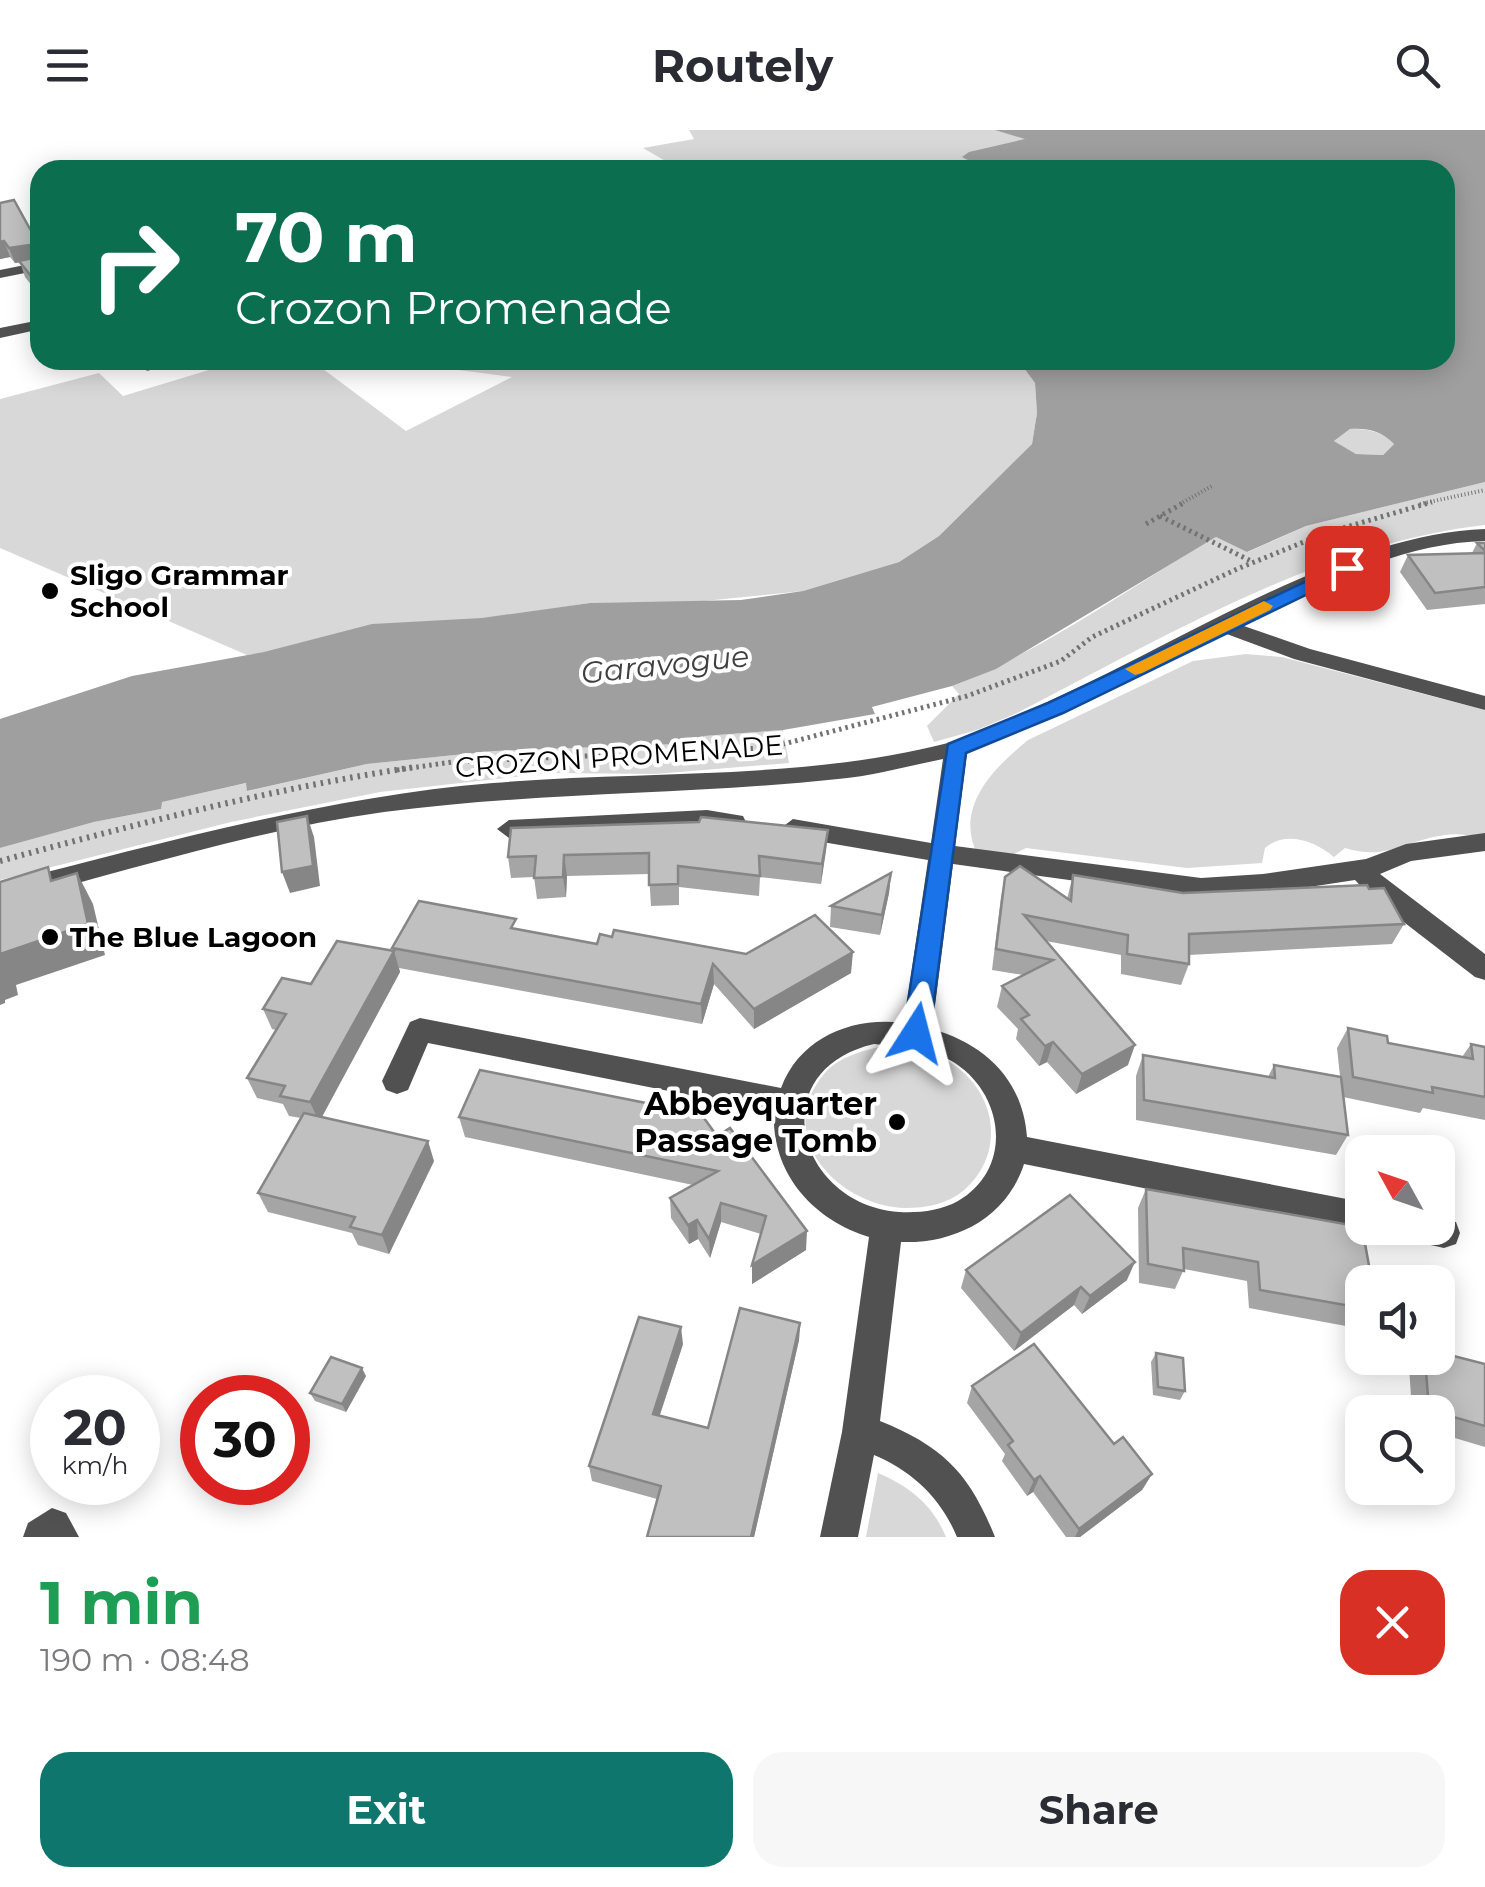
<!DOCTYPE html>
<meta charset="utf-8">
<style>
body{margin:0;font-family:Montserrat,sans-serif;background:#f7f7f7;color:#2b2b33;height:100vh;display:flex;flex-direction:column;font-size:38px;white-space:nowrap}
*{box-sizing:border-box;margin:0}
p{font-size:32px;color:#7c7c81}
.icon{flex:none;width:55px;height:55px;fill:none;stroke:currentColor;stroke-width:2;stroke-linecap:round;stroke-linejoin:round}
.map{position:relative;height:1407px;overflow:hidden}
.panel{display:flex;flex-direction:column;background:#fff;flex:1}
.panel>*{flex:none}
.hud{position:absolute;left:30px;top:30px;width:1425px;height:210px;border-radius:30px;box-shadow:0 5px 25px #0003;background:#0b6e4f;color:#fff;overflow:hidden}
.needle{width:65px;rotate:310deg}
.buttons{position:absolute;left:1345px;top:1005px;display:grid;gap:20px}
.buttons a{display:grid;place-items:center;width:110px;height:110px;border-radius:20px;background:#fff;box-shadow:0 5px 25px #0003;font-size:50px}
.speed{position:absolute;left:30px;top:1245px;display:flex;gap:20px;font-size:50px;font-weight:700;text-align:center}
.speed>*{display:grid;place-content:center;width:130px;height:130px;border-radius:50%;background:#fff;box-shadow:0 5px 25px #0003;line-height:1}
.speed small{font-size:25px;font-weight:400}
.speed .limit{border:15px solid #d22;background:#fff;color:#111}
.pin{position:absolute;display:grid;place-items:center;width:85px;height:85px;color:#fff;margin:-42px;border-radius:20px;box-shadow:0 5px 15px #0006}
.me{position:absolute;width:110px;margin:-55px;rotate:9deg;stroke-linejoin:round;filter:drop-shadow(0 0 8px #0008)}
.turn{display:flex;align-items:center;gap:35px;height:210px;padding:0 40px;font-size:45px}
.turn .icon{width:130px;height:130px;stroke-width:2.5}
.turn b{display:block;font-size:70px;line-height:85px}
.round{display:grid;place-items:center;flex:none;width:105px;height:105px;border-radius:30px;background:#f7f7f7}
.headline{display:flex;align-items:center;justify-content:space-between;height:170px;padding:0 40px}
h1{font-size:60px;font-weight:700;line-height:75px;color:#1e9e55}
.button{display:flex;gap:20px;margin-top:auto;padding:20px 40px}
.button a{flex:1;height:115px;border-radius:30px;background:#0f766e;color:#fff;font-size:40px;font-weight:700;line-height:115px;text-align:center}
.button a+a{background:#f7f7f7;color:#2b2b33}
header{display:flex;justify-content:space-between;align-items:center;height:130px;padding:0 40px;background:#fff;font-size:45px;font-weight:700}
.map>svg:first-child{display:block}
</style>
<header><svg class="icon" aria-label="menu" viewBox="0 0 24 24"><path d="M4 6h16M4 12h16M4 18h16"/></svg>Routely<svg class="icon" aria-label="search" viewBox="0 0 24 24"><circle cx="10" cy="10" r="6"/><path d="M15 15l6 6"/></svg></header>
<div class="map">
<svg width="1485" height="1407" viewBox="0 0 1485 1407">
<rect width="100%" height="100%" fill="#fff"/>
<!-- green -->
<g fill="#d8d8d8">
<polygon points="689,0 1021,0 1026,9 984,40 681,40 643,18 694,9"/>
<polygon points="242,230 311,230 406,301 512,247 436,237 417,230 1018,230 1035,253 1037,283 1032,314 939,406 899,432 803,461 694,472 590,473 247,525 0,418 0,269 99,243 123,266"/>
<path d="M1350,299C1368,299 1381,301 1394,314L1383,325L1356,324L1334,311Z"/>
<path d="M1485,352V395C1318,414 1165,507 1017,583L977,600L934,612L927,596L959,564L952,556C1046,520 1129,457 1216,407L1248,422L1306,396Z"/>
<path d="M1246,524L1282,527L1485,580V708C1472,706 1458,703 1445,705C1403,711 1386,731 1345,718L1334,727C1315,711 1286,700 1265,718L1262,733L1187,738L1026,718L1012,725L975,719C957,674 995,637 1028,610L1193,531Z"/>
<polygon points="783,600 789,633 655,644 550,643 380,662 231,692 0,750 0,718 94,692 161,679 161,672 247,653 248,661 367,634 494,621 703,613 704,606"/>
<path d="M878,917C903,918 929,919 951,933C998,963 1006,1025 963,1061C947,1074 926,1078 906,1078C839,1077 772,1006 824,944C837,928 859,922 878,917Z"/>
<path d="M878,1343C910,1357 932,1374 946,1407H866Z"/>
</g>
<!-- water -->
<path fill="#9f9f9f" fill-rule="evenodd" d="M995,0H1485V352L1306,396L1247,422L1216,407L996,539L952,556L872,577L875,584L783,600L704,606V613L494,621L367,634L247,661L246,653L162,672L161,679L94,692L0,718V589L132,546L264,522L372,494L482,488L590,473L741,470L803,461L899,432L939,406L1032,314L1037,283L1035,253L1018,230H1445V40H968L979,36L962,27L969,22L1025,9ZM1350,299C1368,298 1381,301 1394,314L1383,325L1356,324L1334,311Z"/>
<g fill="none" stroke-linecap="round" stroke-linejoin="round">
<!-- path-far2 -->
<g stroke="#737373" stroke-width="4" stroke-dasharray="1 2.5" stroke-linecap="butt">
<polyline points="1180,374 1212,356"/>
<polyline points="1420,374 1485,360"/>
</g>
<!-- path-far1 -->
<g stroke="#737373" stroke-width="5" stroke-dasharray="2.5 4" stroke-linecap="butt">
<polyline points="1160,386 1253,432"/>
<polyline points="1146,394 1185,372"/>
<polyline points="705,622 772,617 967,566 1061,531 1092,507 1237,439 1326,403 1432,372"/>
<polyline points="397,640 452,632 607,625"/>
</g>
<!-- path -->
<path stroke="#737373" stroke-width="6" stroke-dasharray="2.5 5" stroke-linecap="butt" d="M0,731C136,694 275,658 415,637"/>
<!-- minor -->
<g fill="#515151" fill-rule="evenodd">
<polygon points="40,132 40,140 0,148 0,140"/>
<polygon points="35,191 40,193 40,206 32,201 0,208 0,198"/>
<polygon points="61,230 78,230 81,234 73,239"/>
<path d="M1485,399V411C1399,413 1317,457 1241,495L1310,519L1485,566V580L1294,529L1224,503L1063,583L967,623L955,716L1201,748L1263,744L1366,729L1406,714L1485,703V721L1411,731L1380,744L1485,824V850L1475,847L1370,766L1355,750L1263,764L1201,768L953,734L932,899C985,914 1023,950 1027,1007L1362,1072V1098H1373L1362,1102L1024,1034C1007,1087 956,1114 901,1112L880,1291C944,1317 969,1343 995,1407H957C941,1368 912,1341 874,1325L858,1407H820L842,1302L869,1107C813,1090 771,1043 774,982L428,913L408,960L397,964L386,960L382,951L410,892L420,888L781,958C800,907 853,886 904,893L928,730L793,707L781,698L793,689L931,713L943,629C908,636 873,646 838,649C687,665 535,662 384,682C254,700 127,741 0,774V754C163,713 325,667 493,653C645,640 799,651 948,613C972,607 996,594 1020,584C1159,527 1336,404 1485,399ZM874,914C902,916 931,918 955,933C1005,966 1013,1039 958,1071C940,1081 919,1083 899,1082C796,1074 762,940 874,914Z"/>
<polygon points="707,680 743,686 746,692 734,701 707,698 509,708 497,699 509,690"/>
<polygon points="1438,1087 1456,1092 1460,1103 1456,1114 1444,1118 1404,1109 1400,1098 1438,1098"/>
<polygon points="52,1378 66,1383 79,1407 23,1407 28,1393"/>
</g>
</g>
<!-- wall -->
<g fill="#a5a5a5">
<polygon points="0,73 30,99 40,95 40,166 25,147 20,132 15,133 10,127 0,129"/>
<polygon points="135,230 182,230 147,241"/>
<polygon points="1477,413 1485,413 1485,474 1427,480 1400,442 1408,425 1472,423"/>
<polygon points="828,700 821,754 760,747 759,766 679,757 679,775 651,776 649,744 567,746 566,767 537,769 534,747 511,748 508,727"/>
<polygon points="891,743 889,763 880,805 830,797 831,776"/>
<polygon points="1073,745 1183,763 1369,759 1404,794 1392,814 1189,825 1189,834 1181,855 1121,844 1121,825 1046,811 1128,935 1076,964 1047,932 1039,936 1016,909 1018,899 997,877 1002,856 1023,845 992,840 1001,767 1005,747 1067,769"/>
<polygon points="517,800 597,814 851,843 754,899 714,854 702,894 399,838 400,842 322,987 434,1031 389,1124 358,1115 352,1103 268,1082 258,1063 301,988 289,986 283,974 257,968 247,948 276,900 272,899 263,879 311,854 393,821 392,818"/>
<polygon points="1348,898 1388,913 1462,927 1471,914 1485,917 1485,990 1423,978 1420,983 1343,967 1348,1005 1336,1025 1136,990 1136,946 1143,925 1268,947 1274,935 1340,946 1337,918"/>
<polygon points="701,984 806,1120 752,1154 752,1135 761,1104 721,1092 710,1128 698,1109 689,1114 671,1088 670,1068 693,1055 465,1007 459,987"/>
<polygon points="1146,1059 1362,1152 1362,1199 1249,1178 1247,1151 1184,1139 1175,1159 1139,1153 1138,1078"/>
<polygon points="966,1140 1127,1150 1082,1184 1074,1175 1014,1221 961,1158"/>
<polygon points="800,1193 799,1210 754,1407 647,1407 657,1369 592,1351 589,1336 683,1214 660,1285 708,1298"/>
<polygon points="1156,1223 1185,1261 1180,1270 1153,1265 1151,1232"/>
<polygon points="1416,1228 1438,1228 1485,1234 1485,1317 1438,1303 1438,1282 1412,1282 1409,1236"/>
<polygon points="366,1246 346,1282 315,1271 310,1263"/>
<polygon points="972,1256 1114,1314 1152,1344 1142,1360 1080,1407 1066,1407 1033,1362 1027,1366 1002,1331 1005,1324 967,1273"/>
</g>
<!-- shaded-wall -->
<g fill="#868686">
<polygon points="4,111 10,127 0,129 0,112"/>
<polygon points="37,114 40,129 15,133 9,118"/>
<polygon points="40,150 40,166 35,151"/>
<polygon points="143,230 182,230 147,241"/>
<polygon points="307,686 314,707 320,756 290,763 282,742"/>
<polygon points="828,700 826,721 821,754 822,734"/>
<polygon points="564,725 567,746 566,767 563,747"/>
<polygon points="77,743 93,774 105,825 16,855 18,865 5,870 5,873 0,875 0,824"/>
<polygon points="891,743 889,763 880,805 882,785"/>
<polygon points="394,821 400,842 319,992 310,972"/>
<polygon points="853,822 851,843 754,899 754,879"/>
<polygon points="713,834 714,854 702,894 701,874"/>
<polygon points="1053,912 1047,932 1039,936 1045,916"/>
<polygon points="1135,915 1128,935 1076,964 1082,944"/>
<polygon points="428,1011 434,1031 389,1124 382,1105"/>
<polygon points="721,1073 721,1092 710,1128 709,1109"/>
<polygon points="697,1090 698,1109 689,1114 688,1095"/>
<polygon points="807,1101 806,1120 752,1154 752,1135"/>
<polygon points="1135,1132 1127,1150 1082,1184 1090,1166"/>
<polygon points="1081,1157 1074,1175 1014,1221 1021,1203"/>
<polygon points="800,1193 799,1210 754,1407 751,1407"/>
<polygon points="681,1197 683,1214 655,1299 653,1284"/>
<polygon points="362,1238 366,1246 346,1282 342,1274"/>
<polygon points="1152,1344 1142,1360 1080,1407 1075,1407 1079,1399"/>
<polygon points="1040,1346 1033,1362 1027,1366 1034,1350"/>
</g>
<!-- building -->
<g fill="#c0c0c0" stroke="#868686" stroke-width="2.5">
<polygon points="14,70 30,99 40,95 40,150 35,151 19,131 37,127 37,114 9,118 4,111 0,112 0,73"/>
<polygon points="1477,413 1485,413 1485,421"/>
<polygon points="1485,423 1485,457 1435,463 1408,425"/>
<polygon points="307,686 313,736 282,742 277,692"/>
<polygon points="701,687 828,700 822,734 759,726 760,746 678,736 678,754 649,755 649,723 564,725 563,747 534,748 536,726 508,727 511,698 699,692"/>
<polygon points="1020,736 1071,771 1073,745 1183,763 1367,755 1369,759 1384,758 1404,794 1189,804 1189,834 1127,824 1128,805 1024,785 1135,915 1082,944 1053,912 1045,916 1021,889 1029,885 1002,856 1053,830 996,819 1005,747"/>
<polygon points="48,737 51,751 77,743 88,794 0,824 0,752"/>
<polygon points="891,743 882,785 831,776"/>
<polygon points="419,771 516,789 511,798 597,814 600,804 612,807 614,800 746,824 815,785 853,822 754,879 713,834 701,874 392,818"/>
<polygon points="337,811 394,821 310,972 280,966 285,956 247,948 286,884 263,879 282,848 311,854"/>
<polygon points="1348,898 1387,906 1388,913 1473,929 1471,914 1485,917 1485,967 1432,957 1433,963 1353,947"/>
<polygon points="1143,925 1275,948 1274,935 1341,947 1348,1005 1144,970"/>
<polygon points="480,940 701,984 717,1006 730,998 807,1101 752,1135 766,1086 721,1073 709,1109 697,1090 688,1095 670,1068 718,1041 459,987"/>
<polygon points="304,983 428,1011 382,1105 350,1097 355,1087 258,1063"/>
<polygon points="1146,1059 1362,1097 1372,1152 1362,1152 1362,1178 1260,1160 1258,1132 1183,1118 1184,1141 1148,1134"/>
<polygon points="1070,1065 1135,1132 1090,1166 1081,1157 1021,1203 966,1140"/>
<polygon points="740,1178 800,1193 751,1407 647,1407 661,1356 589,1336 639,1187 681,1197 653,1284 708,1298"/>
<polygon points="1034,1214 1114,1314 1123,1307 1152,1344 1079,1399 1040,1346 1034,1350 1008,1315 1013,1311 972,1256"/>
<polygon points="1438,1222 1485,1234 1485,1296 1429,1280 1425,1228 1438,1228"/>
<polygon points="1156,1223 1183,1228 1185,1261 1158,1257"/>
<polygon points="331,1227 362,1238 342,1274 310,1263"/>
</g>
<!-- route -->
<polygon fill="#1a73e8" stroke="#114b97" stroke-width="2.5" points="1347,432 1353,434 1353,442 1063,583 966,623 930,903 926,911 916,914 907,911 903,903 948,614 1048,573"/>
<!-- slow -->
<polygon fill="#f59e0b" points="1264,471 1273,476 1270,480 1142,543 1135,545 1125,539"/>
<!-- markers -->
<g fill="#000" stroke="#fff" stroke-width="4">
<circle cx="50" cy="461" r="10"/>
<circle cx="50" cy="807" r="10"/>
<circle cx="897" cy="992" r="10"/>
</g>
<g text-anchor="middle" stroke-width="8" stroke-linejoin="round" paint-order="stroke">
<!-- poi labels -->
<g font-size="28" font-weight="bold" fill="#000" stroke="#fff" text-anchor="start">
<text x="70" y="455">Sligo Grammar<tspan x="70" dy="32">School</tspan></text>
<text x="70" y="817">The Blue Lagoon</text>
</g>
<!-- street labels -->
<g font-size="28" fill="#000" stroke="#fff">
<text transform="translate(619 626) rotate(-4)" y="10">CROZON PROMENADE</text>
</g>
<!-- water labels -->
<g font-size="30" font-style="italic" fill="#404040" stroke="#fff">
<text transform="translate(665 535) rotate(-6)" y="10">Garavogue</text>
</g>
<!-- near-poi labels -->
<g font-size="32" font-weight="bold" fill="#000" stroke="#fff" text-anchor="end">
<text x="877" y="985">Abbeyquarter<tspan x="877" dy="37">Passage Tomb</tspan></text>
</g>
</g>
</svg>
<div class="buttons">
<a><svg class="needle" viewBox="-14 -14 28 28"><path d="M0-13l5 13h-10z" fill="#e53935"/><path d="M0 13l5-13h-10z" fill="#7c7c81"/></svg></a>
<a><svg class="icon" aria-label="sound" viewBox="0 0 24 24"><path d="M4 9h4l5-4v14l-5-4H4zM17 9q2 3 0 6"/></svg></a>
<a><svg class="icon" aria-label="search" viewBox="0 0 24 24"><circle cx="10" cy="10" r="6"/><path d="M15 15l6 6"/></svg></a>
</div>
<div class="speed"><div>20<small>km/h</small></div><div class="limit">30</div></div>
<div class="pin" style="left:1347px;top:438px;background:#d93025"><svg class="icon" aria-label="arrive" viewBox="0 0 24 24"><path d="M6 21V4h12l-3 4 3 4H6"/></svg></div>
<svg class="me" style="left:916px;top:903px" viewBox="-20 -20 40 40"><path d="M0-17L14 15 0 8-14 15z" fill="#1a73e8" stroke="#fff" stroke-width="4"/></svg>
<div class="hud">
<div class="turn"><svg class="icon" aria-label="right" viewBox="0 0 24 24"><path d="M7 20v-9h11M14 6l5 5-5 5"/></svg><div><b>70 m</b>Crozon Promenade</div></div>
</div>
</div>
<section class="panel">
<div class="headline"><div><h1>1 min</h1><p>190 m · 08:48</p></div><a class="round" style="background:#d93025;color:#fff"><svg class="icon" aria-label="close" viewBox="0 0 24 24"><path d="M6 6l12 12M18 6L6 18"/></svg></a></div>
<div class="button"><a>Exit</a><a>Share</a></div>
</section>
